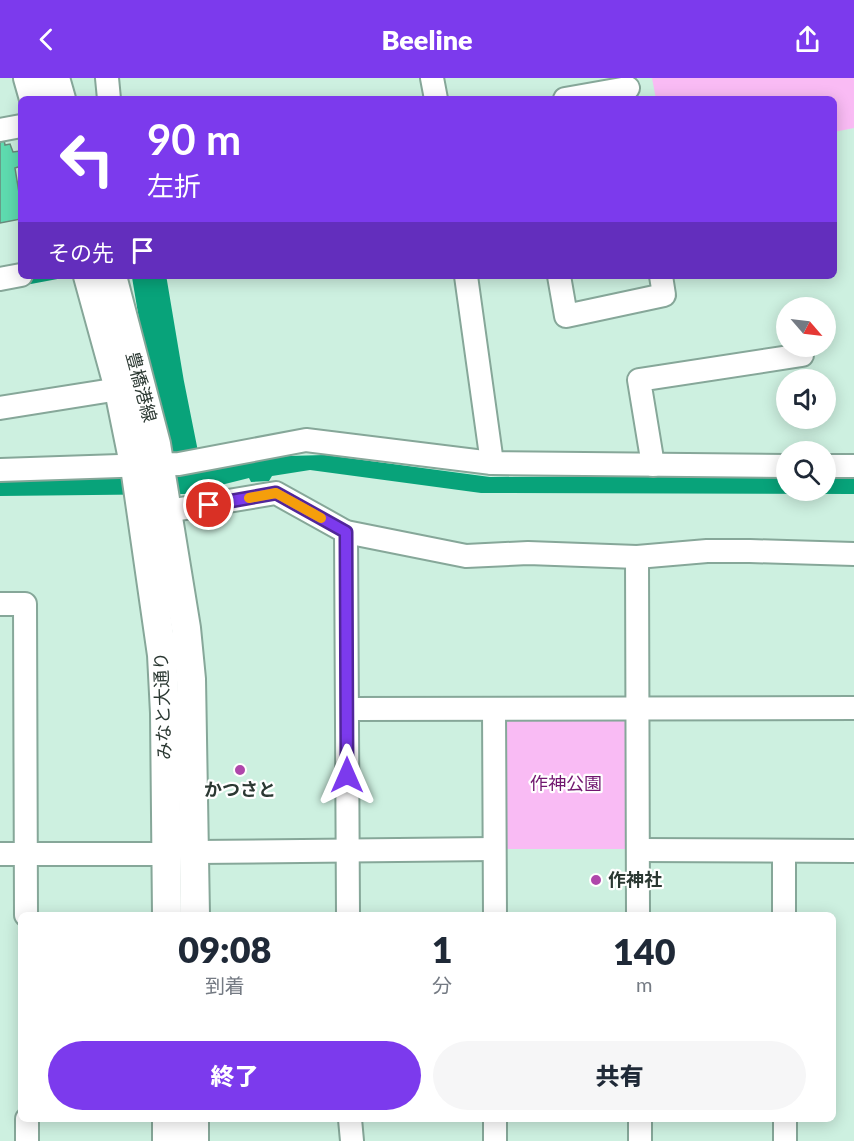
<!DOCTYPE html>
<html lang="ja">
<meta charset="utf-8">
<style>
body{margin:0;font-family:Lato,"Noto Sans JP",sans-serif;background:#f6f6f7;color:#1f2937;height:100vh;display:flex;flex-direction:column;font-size:22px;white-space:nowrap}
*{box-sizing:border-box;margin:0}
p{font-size:20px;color:#747a83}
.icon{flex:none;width:33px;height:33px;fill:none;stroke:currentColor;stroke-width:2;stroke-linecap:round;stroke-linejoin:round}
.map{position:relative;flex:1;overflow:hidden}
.details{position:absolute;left:18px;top:834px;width:818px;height:210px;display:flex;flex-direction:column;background:#fff;border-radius:9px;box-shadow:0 3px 15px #0003}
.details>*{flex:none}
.guide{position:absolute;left:18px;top:18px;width:819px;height:183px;border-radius:9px;box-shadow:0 3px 15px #0003;background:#7c3aed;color:#fff;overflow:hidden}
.needle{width:39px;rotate:118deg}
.buttons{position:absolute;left:776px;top:219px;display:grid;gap:12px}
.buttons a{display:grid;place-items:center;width:60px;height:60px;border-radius:50%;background:#fff;box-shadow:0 3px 15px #0003;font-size:30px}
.pin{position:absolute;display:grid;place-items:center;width:51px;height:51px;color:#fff;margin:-26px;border:3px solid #fff;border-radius:50%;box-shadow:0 2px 6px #0007}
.me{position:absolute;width:66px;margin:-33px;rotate:0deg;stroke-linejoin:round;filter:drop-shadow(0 0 4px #0008)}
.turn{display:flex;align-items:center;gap:21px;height:126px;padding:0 30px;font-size:27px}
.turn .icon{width:78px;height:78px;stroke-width:2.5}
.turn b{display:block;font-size:42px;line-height:51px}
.then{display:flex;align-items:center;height:57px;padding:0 30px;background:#0003;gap:12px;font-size:22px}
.eta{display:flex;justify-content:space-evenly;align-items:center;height:102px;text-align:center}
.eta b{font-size:36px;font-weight:800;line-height:42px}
.cta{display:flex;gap:12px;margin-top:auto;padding:12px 30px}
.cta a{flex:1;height:69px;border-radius:36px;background:#7c3aed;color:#fff;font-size:24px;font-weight:800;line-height:69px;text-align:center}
.cta a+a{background:#f6f6f7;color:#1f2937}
header{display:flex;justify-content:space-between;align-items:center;height:78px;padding:0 30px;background:#7c3aed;color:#fff;font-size:27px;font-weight:800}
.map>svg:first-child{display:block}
</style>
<header><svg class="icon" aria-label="back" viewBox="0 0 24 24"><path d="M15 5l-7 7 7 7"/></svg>Beeline<svg class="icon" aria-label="share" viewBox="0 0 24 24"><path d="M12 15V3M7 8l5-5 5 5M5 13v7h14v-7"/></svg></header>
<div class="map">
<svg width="854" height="1063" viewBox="0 0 854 1063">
<rect width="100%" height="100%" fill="#cdf0e0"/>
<!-- green -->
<g fill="#f9bbf4">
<polygon points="652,0 854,0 854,50 834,54 834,21 656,21"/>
<polygon points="509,640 624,641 630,649 628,771 503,771 502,643"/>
</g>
<!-- water -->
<polygon fill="#08a37a" points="325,377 490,399 786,397 786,412 825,412 825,397 854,397 854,416 481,415 310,392 272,398 269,403 251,404 249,400 185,416 0,418 0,397 199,390 288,378"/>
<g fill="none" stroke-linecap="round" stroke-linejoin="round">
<!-- stream -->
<polyline stroke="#08a37a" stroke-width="6" points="25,204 57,198"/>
<!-- river -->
<polyline stroke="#08a37a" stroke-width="34" points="149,198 167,305 181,375"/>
</g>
<!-- building -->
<polygon fill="#5edbaf" stroke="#698a7c" stroke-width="1.5" points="4,62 5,67 10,66 13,74 20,73 21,88 15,90 21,127 21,141 0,145 0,63"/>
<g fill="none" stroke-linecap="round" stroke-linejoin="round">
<!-- minor casing -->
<g stroke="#86a799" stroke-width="26">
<g id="minor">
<polyline points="107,0 109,21"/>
<polyline points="432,0 436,21"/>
<polyline points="565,21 628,10"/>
<polyline points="0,52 21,48"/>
<polyline points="466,198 492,385"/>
<polyline points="559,198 566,238 664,217 661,198"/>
<polyline points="0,201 21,197"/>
<polyline points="0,330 119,311"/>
<polyline points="653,387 639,302 802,277"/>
<polyline points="825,388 854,388"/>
<polyline points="0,392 179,386 306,362 492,385 786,388"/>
<polyline points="168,433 276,415 346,454 466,478 528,475 637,479 707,473 750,473 854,476"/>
<polyline points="346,454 348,837"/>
<polyline points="637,479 638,837"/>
<polyline points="0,526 25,526 26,837"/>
<polyline points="347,631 854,630"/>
<polyline points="494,631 495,837"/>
<polyline points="638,772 854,773"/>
<polyline points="196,774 494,771"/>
<polyline points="784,774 784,837"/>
<polyline points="0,776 167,776"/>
<polyline points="27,1041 27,1063"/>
<polyline points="350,1041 352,1063"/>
<polyline points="495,1041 495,1063"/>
<polyline points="640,1041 640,1063"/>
<polyline points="785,1041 785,1063"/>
</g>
</g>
<!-- major casing -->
<g stroke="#86a799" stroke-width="32">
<g id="major">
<polyline points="28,0 34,21"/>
<polyline points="55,0 61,21"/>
<polyline points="88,198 118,307 136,396 162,577 165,635 167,837"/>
<polyline points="112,198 156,366 186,550 191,601 195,837"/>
<polyline points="167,1041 167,1063"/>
<polyline points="194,1063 194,1041"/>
</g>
</g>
<!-- minor -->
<use href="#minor" stroke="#fff" stroke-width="22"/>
<!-- major -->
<use href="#major" stroke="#fff" stroke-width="28"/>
</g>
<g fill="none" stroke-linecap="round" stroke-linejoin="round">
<!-- route casing -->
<g stroke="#51269a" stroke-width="15">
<polyline id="route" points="209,427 276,415 346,454 347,697"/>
</g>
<!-- route -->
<use href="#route" stroke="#7c3aed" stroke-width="10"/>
<!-- slow -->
<polyline stroke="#f59e0b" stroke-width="10" points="249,420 276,415 321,440"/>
</g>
<!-- markers -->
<g fill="#af47ab" stroke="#fff" stroke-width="2">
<circle cx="240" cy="692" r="6"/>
<circle cx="596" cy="802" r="6"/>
</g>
<g text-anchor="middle" stroke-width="4.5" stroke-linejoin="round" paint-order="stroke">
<!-- street labels -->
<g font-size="18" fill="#2b3832" stroke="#fff">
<text transform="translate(141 309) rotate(75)" y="6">豊橋港線</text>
<text transform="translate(163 628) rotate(-92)" y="6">みなと大通り</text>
</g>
<!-- park labels -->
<g font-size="18" fill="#71176f" stroke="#fff">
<text x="566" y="712">作神公園</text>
</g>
<!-- poi labels -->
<g font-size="18" font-weight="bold" fill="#2b3832" stroke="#fff">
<text x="240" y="718">かつさと</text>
<text x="608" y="808" text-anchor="start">作神社</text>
</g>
</g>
</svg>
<div class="buttons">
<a><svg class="needle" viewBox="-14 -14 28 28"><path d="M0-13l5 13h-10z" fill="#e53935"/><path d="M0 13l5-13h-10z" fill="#747a83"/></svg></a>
<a><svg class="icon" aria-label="sound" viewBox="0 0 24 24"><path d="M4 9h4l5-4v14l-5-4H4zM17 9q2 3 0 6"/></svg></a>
<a><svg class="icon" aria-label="search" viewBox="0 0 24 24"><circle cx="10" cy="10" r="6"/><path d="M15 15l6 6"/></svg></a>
</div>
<div class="pin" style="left:209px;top:427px;background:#d93025"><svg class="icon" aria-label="arrive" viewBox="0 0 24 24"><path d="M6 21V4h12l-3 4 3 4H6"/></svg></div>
<svg class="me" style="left:347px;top:697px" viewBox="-20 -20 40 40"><path d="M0-17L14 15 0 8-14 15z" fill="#7c3aed" stroke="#fff" stroke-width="4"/></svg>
<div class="guide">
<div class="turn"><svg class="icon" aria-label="left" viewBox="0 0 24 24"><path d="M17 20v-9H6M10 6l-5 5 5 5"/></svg><div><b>90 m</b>左折</div></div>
<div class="then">その先<svg class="icon" aria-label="arrive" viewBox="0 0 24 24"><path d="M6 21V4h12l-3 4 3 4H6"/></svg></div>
</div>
<section class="details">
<div class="eta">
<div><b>09:08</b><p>到着</p></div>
<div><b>1</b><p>分</p></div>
<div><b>140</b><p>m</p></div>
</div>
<div class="cta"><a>終了</a><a>共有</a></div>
</section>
</div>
